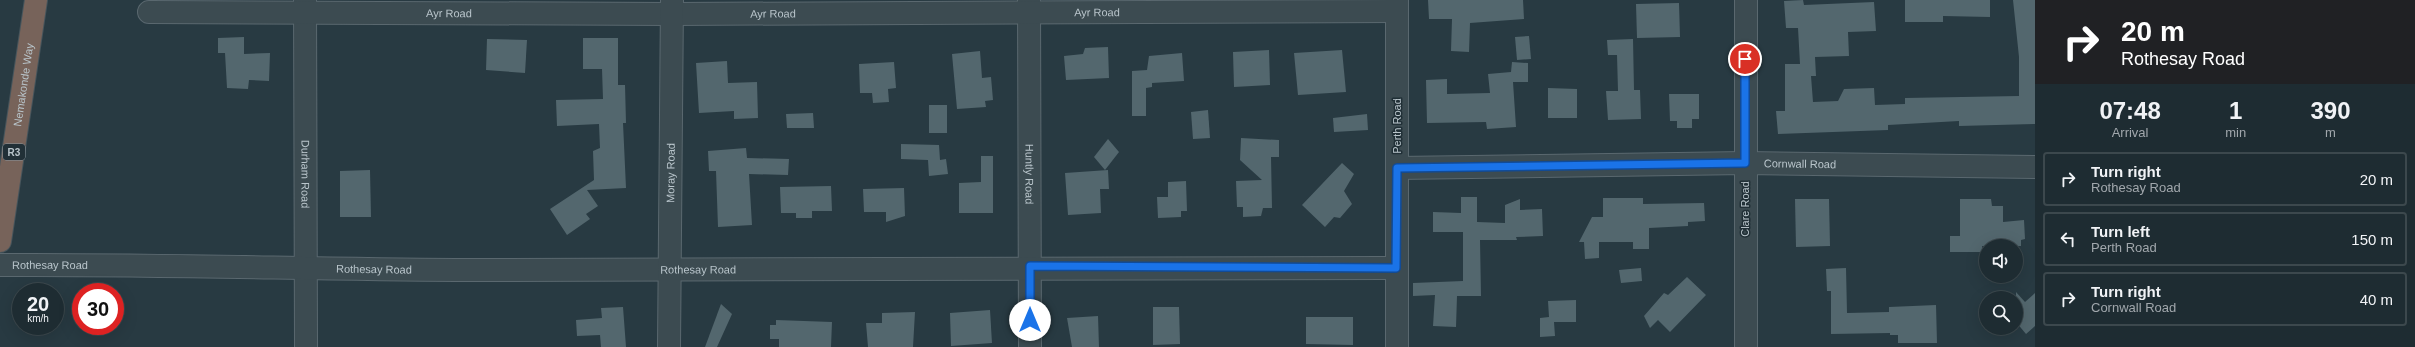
<!DOCTYPE html>
<style>
body{margin:0;font-family:Helvetica,sans-serif;background:#2b383e;color:#f1f3f6;height:100vh;display:flex;flex-direction:column;font-size:15px;white-space:nowrap}
*{box-sizing:border-box;margin:0}
p{font-size:13px;color:#a1a7ac}
.icon{flex:none;width:22px;height:22px;fill:none;stroke:currentColor;stroke-width:2;stroke-linecap:round;stroke-linejoin:round}
.map{position:relative;flex:1;overflow:hidden}
.side{display:flex;flex-direction:column;background:#1e2c32;width:380px}
.side>*{flex:none}
.top-card{background:#202124;color:#fff;overflow:hidden}
.buttons{position:absolute;left:1979px;top:239px;display:grid;gap:8px}
.buttons a{display:grid;place-items:center;width:44px;height:44px;border-radius:50%;background:#1e2c32;box-shadow:0 4px 16px #0002,0 0 0 1px #3c484d;font-size:20px}
.speed{position:absolute;left:12px;top:283px;display:flex;gap:8px;font-size:20px;font-weight:700;text-align:center}
.speed>*{display:grid;place-content:center;width:52px;height:52px;border-radius:50%;background:#1e2c32;box-shadow:0 4px 16px #0002,0 0 0 1px #3c484d;line-height:1}
.speed small{font-size:10px;font-weight:400}
.speed .limit{border:6px solid #d22;background:#fff;color:#111}
.pin{position:absolute;display:grid;place-items:center;width:34px;height:34px;color:#fff;margin:-17px;border:2px solid #fff;border-radius:50%;box-shadow:0 1px 4px #0007}
.me{position:absolute;width:44px;margin:-22px;rotate:0deg;stroke-linejoin:round;filter:drop-shadow(0 0 3px #0008)}
.turn{display:flex;align-items:center;gap:14px;height:84px;padding:0 20px;font-size:18px}
.turn .icon{width:52px;height:52px;stroke-width:2.5}
.turn b{display:block;font-size:28px;line-height:34px}
.eta{display:flex;justify-content:space-evenly;align-items:center;height:68px;text-align:center}
.eta b{font-size:24px;font-weight:700;line-height:28px}
ul{padding:0;list-style:none}
li{display:flex;align-items:center;gap:12px;height:54px;margin:0 8px 6px;padding:0 12px;border:2px solid #3c484d;border-radius:4px}
li div{flex:1}
li b{display:block;font-size:15px}
li em{font-style:normal}
main{display:flex;flex:1;min-height:0}
.map>svg:first-child{display:block}
</style>
<main>
<div class="map">
<svg width="2035" height="347" viewBox="0 0 2035 347">
<rect width="100%" height="100%" fill="#283a42"/>
<!-- building -->
<g fill="#53676e">
<polygon points="1428,0 1523,0 1524,19 1470,23 1469,52 1451,51 1452,19 1429,19"/>
<polygon points="1803,0 1804,5 1874,2 1876,31 1848,32 1849,56 1815,57 1816,76 1811,76 1813,102 1838,101 1844,89 1874,88 1875,105 1905,104 1905,98 2019,96 2019,57 2013,0 2035,0 2035,124 1959,126 1959,121 1888,125 1888,130 1778,134 1776,111 1785,111 1785,64 1800,64 1798,28 1786,28 1784,1"/>
<polygon points="1905,0 1990,0 1990,17 1943,16 1943,22 1905,22"/>
<polygon points="1679,3 1680,37 1637,38 1636,4"/>
<polygon points="1529,36 1531,59 1517,60 1515,37"/>
<polygon points="244,37 244,54 270,53 269,81 249,80 248,89 227,88 225,53 218,53 218,38"/>
<polygon points="583,38 618,38 618,85 625,85 626,123 623,123 626,188 587,190 598,206 586,214 590,219 567,235 550,209 594,180 593,151 600,148 599,124 557,126 556,100 603,99 602,69 583,69"/>
<polygon points="487,39 527,40 525,73 486,70"/>
<polygon points="1633,39 1634,90 1640,90 1641,119 1608,120 1606,91 1618,91 1617,55 1608,55 1607,40"/>
<polygon points="1108,47 1109,78 1066,80 1064,56 1083,54 1085,48"/>
<polygon points="1269,50 1270,85 1234,87 1233,52"/>
<polygon points="1342,50 1346,92 1298,95 1294,53"/>
<polygon points="980,51 982,78 991,77 993,100 985,101 986,107 957,109 952,54"/>
<polygon points="1182,53 1184,81 1152,83 1152,87 1146,88 1146,116 1132,116 1132,71 1147,70 1149,56"/>
<polygon points="727,61 728,83 757,82 758,118 734,119 734,111 699,113 696,63"/>
<polygon points="894,62 896,88 888,89 889,102 873,103 872,93 860,93 859,64"/>
<polygon points="1512,62 1528,63 1528,82 1513,82 1516,127 1487,129 1486,122 1427,123 1426,80 1447,79 1447,94 1490,93 1488,74 1511,72"/>
<polygon points="1548,88 1577,89 1577,118 1548,118"/>
<polygon points="1669,94 1699,94 1699,119 1692,119 1692,128 1677,128 1677,121 1670,121"/>
<rect x="929" y="105" width="18" height="28"/>
<polygon points="1208,110 1210,138 1193,139 1191,112"/>
<polygon points="813,113 814,128 787,128 786,114"/>
<polygon points="1367,114 1368,130 1334,132 1333,118"/>
<polygon points="1241,138 1279,140 1279,157 1271,157 1272,208 1263,208 1261,216 1243,217 1243,207 1237,207 1236,181 1262,180 1240,160"/>
<polygon points="1108,139 1119,152 1105,170 1094,157"/>
<polygon points="901,144 939,145 940,160 946,159 948,174 929,176 928,160 901,159"/>
<polygon points="746,148 747,158 789,159 788,175 749,174 752,225 718,227 716,171 709,171 708,151"/>
<polygon points="981,156 993,156 993,213 959,213 959,183 981,182"/>
<polygon points="1342,163 1354,174 1344,191 1352,204 1340,218 1334,217 1325,227 1302,205"/>
<polygon points="370,170 371,217 340,217 340,171"/>
<polygon points="1108,170 1109,189 1100,189 1101,213 1068,215 1065,173"/>
<polygon points="1186,181 1187,211 1181,211 1181,217 1158,218 1157,197 1168,197 1168,182"/>
<polygon points="831,186 832,211 812,211 812,218 796,218 796,213 781,213 780,187"/>
<polygon points="904,188 905,216 886,222 886,212 864,212 863,189"/>
<polygon points="1461,197 1477,197 1477,222 1505,223 1505,205 1520,199 1520,210 1542,209 1543,236 1516,237 1517,240 1480,240 1481,296 1457,296 1456,327 1433,326 1435,295 1413,296 1413,283 1463,281 1463,232 1433,232 1433,212 1461,213"/>
<polygon points="1603,198 1643,198 1643,204 1704,203 1705,221 1688,222 1688,226 1649,228 1649,249 1633,249 1633,242 1599,242 1599,258 1585,259 1584,242 1579,242 1592,217 1603,217"/>
<polygon points="1795,199 1829,199 1830,246 1796,247"/>
<polygon points="1960,199 1991,199 1992,206 2003,206 2003,222 2024,220 2025,239 2021,240 2021,246 1982,246 1983,252 1950,252 1950,236 1960,236"/>
<polygon points="1641,268 1642,281 1621,283 1619,270"/>
<polygon points="1846,268 1847,313 1889,312 1889,307 1936,305 1937,343 1898,343 1898,335 1890,335 1890,333 1831,334 1831,291 1827,291 1826,269"/>
<polygon points="1687,277 1706,295 1670,332 1658,320 1650,328 1644,316 1664,293 1668,295"/>
<polygon points="2016,292 2025,302 2035,293 2035,326 2026,334 2016,322"/>
<polygon points="1576,300 1576,322 1554,322 1555,336 1540,337 1540,318 1549,317 1548,301"/>
<polygon points="721,304 732,314 717,347 705,347"/>
<polygon points="623,307 626,347 601,347 600,335 577,336 576,320 602,318 601,308"/>
<polygon points="1153,307 1179,307 1180,344 1153,345"/>
<polygon points="990,310 992,343 951,346 950,313"/>
<polygon points="915,312 913,347 868,347 866,323 882,323 882,313"/>
<polygon points="1098,316 1099,347 1072,347 1067,318"/>
<polygon points="1306,317 1353,317 1353,345 1306,344"/>
<polygon points="776,320 832,322 831,347 779,347 779,339 770,339 770,325 776,325"/>
</g>
<g fill="none" stroke-linecap="round" stroke-linejoin="round">
<!-- minor casing -->
<g stroke="#5a686f" stroke-width="24">
<g id="minor">
<path id="s1" d="M305,0L306,347"/>
<path id="s2" d="M1029,0L1030,347"/>
<path id="s3" d="M149,12L672,14L1397,11"/>
<path id="s4" d="M1397,168L1745,163L2035,167"/>
<path id="s5" d="M0,265C152,264 304,269 456,270C770,270 1083,267 1396,268"/>
<path id="s6" d="M669,347L672,0"/>
<polyline points="1397,347 1397,0"/>
<polyline points="1746,347 1746,0"/>
</g>
</g>
<!-- highway casing -->
<g stroke="#47555c" stroke-width="24">
<g id="highway">
<path id="s7" d="M0,241L36,0"/>
</g>
</g>
<!-- minor -->
<use href="#minor" stroke="#3c4b51" stroke-width="22"/>
<!-- highway -->
<use href="#highway" stroke="#77635a" stroke-width="22"/>
</g>
<g fill="none" stroke-linecap="round" stroke-linejoin="round">
<!-- route casing -->
<g stroke="#114b97" stroke-width="10">
<polyline id="route" points="1030,320 1030,266 1396,268 1397,168 1745,163 1745,59"/>
</g>
<!-- route -->
<use href="#route" stroke="#1a73e8" stroke-width="7"/>
</g>
<g text-anchor="middle" stroke-width="3" stroke-linejoin="round" paint-order="stroke">
<!-- shield labels -->
<rect fill="#213037" stroke="#8b989f" stroke-width="1" x="3" y="144" width="22" height="16" rx="3"/>
<g font-size="10" font-weight="bold" fill="#b9c5cb">
<text x="14" y="156">R3</text>
</g>
<!-- street labels -->
<g font-size="11" fill="#b9c5cb" stroke="#213037">
<text dy="4" stroke="none"><textPath href="#s3" startOffset="300">Ayr Road</textPath></text>
<text dy="4" stroke="none"><textPath href="#s3" startOffset="948">Ayr Road</textPath></text>
<text dy="4" stroke="none"><textPath href="#s3" startOffset="624">Ayr Road</textPath></text>
<text dy="4" stroke="none"><textPath href="#s7" startOffset="158">Nemakonde Way</textPath></text>
<text transform="translate(1397 126) rotate(-90)" y="4">Perth Road</text>
<text dy="4" stroke="none"><textPath href="#s4" startOffset="403">Cornwall Road</textPath></text>
<text dy="4" stroke="none"><textPath href="#s1" startOffset="174">Durham Road</textPath></text>
<text dy="4" stroke="none"><textPath href="#s6" startOffset="174">Moray Road</textPath></text>
<text dy="4" stroke="none"><textPath href="#s2" startOffset="174">Huntly Road</textPath></text>
<text transform="translate(1745 209) rotate(-90)" y="4">Clare Road</text>
<text dy="4" stroke="none"><textPath href="#s5" startOffset="50">Rothesay Road</textPath></text>
<text dy="4" stroke="none"><textPath href="#s5" startOffset="698">Rothesay Road</textPath></text>
<text dy="4" stroke="none"><textPath href="#s5" startOffset="374">Rothesay Road</textPath></text>
</g>
</g>
</svg>
<div class="buttons">
<a><svg class="icon" aria-label="sound" viewBox="0 0 24 24"><path d="M4 9h4l5-4v14l-5-4H4zM17 9q2 3 0 6"/></svg></a>
<a><svg class="icon" aria-label="search" viewBox="0 0 24 24"><circle cx="10" cy="10" r="6"/><path d="M15 15l6 6"/></svg></a>
</div>
<div class="speed"><div>20<small>km/h</small></div><div class="limit">30</div></div>
<div class="pin" style="left:1745px;top:59px;background:#d93025"><svg class="icon" aria-label="arrive" viewBox="0 0 24 24"><path d="M6 21V4h12l-3 4 3 4H6"/></svg></div>
<svg class="me" style="left:1030px;top:320px" viewBox="-20 -20 40 40"><circle r="19" fill="#fff"/><path d="M0-13L10 11 0 6-10 11z" fill="#1a73e8"/></svg>
</div>
<section class="side">
<div class="top-card">
<div class="turn"><svg class="icon" aria-label="right" viewBox="0 0 24 24"><path d="M7 20v-9h11M14 6l5 5-5 5"/></svg><div><b>20 m</b>Rothesay Road</div></div>
</div>
<div class="eta">
<div><b>07:48</b><p>Arrival</p></div>
<div><b>1</b><p>min</p></div>
<div><b>390</b><p>m</p></div>
</div>
<ul>
<li><svg class="icon" aria-label="right" viewBox="0 0 24 24"><path d="M7 20v-9h11M14 6l5 5-5 5"/></svg><div><b>Turn right</b><p>Rothesay Road</p></div><em>20 m</em></li>
<li><svg class="icon" aria-label="left" viewBox="0 0 24 24"><path d="M17 20v-9H6M10 6l-5 5 5 5"/></svg><div><b>Turn left</b><p>Perth Road</p></div><em>150 m</em></li>
<li><svg class="icon" aria-label="right" viewBox="0 0 24 24"><path d="M7 20v-9h11M14 6l5 5-5 5"/></svg><div><b>Turn right</b><p>Cornwall Road</p></div><em>40 m</em></li>
</ul>
</section>
</main>
